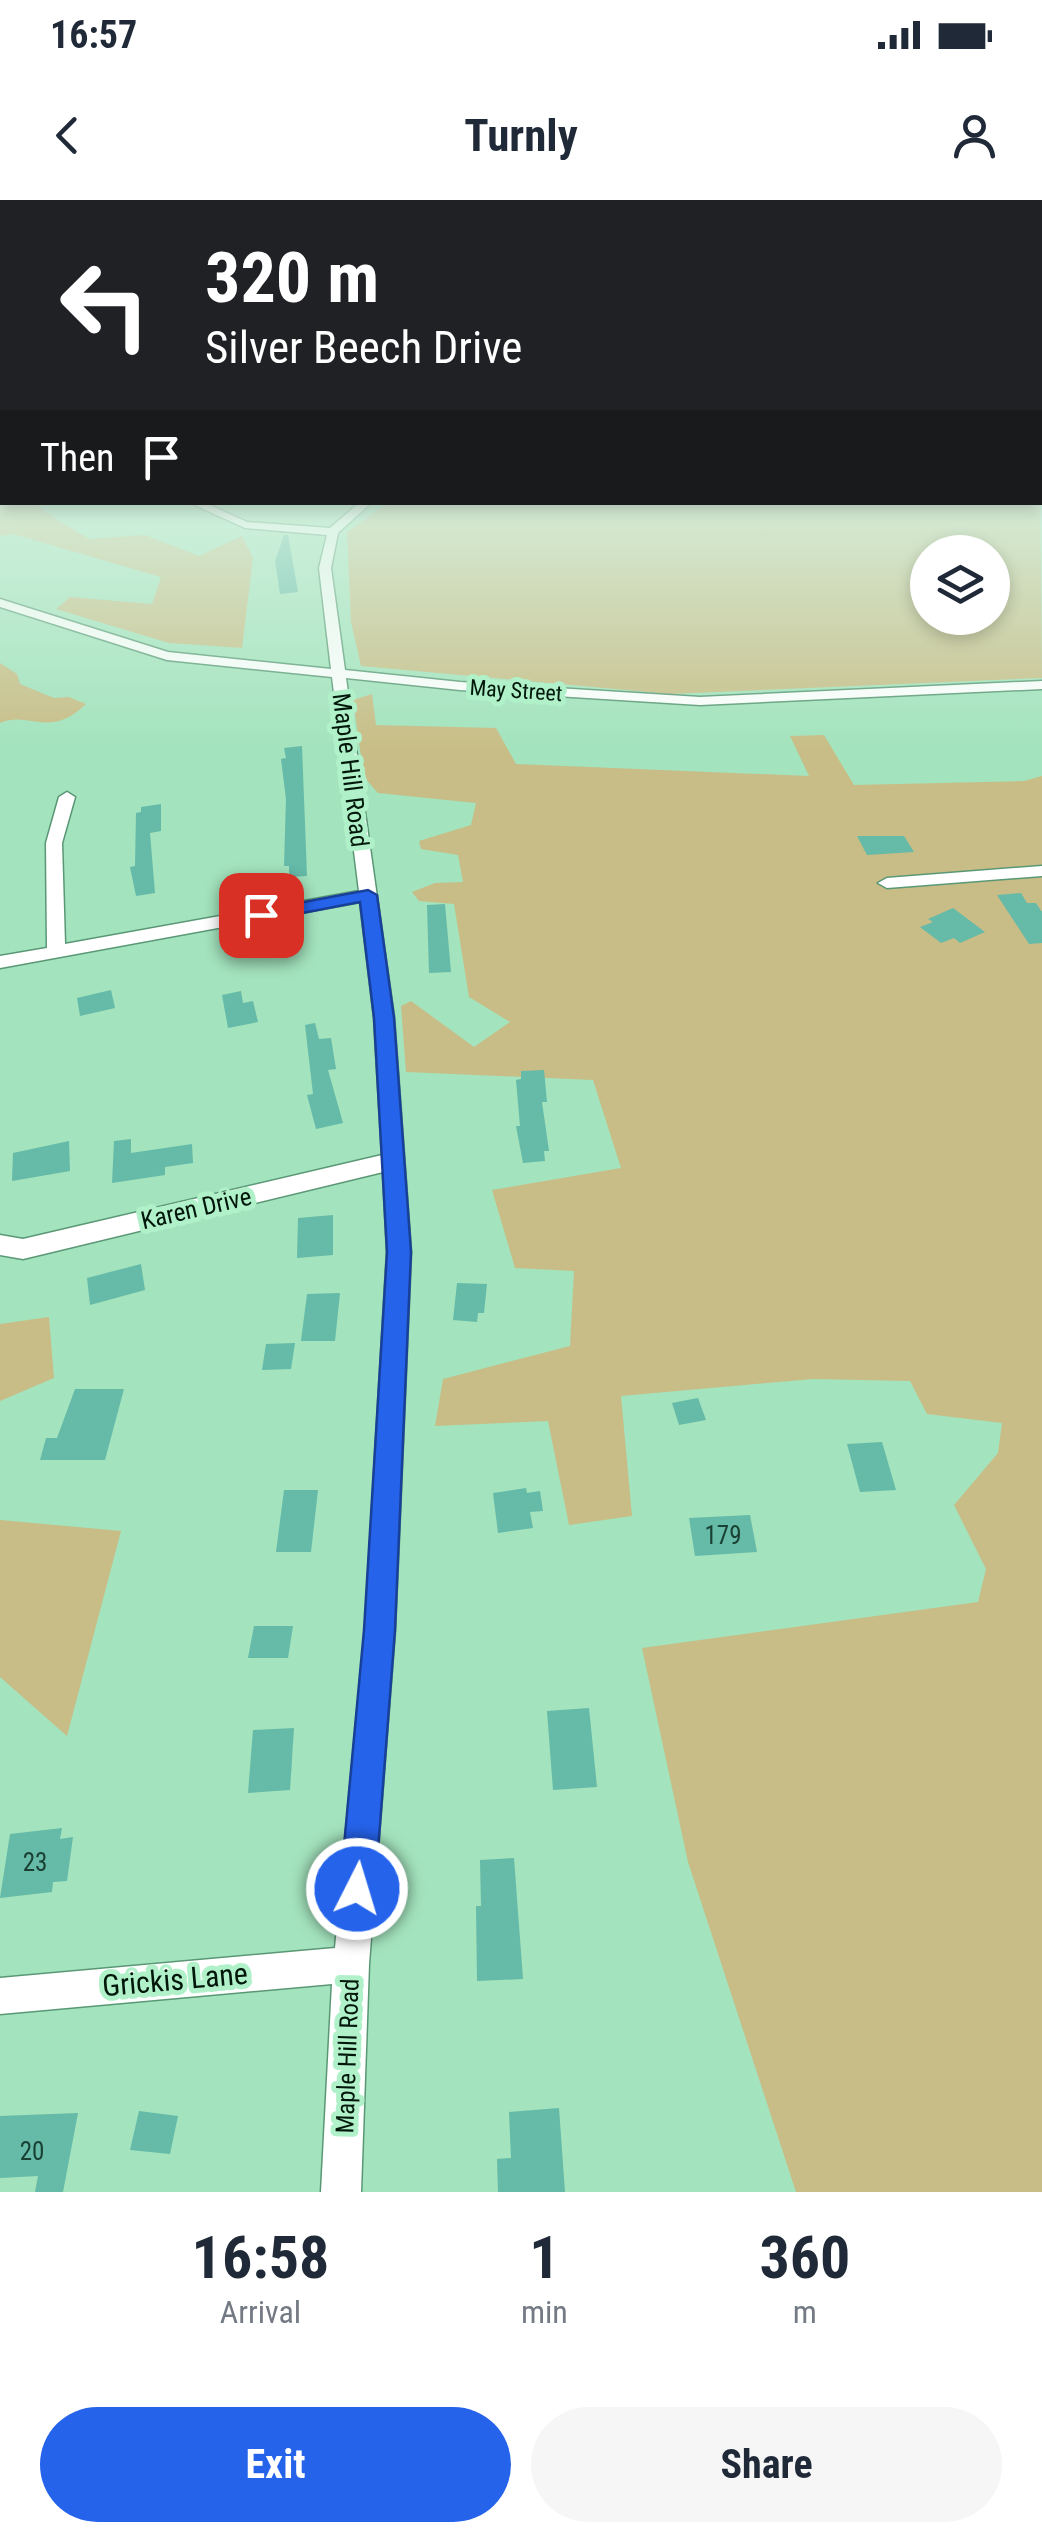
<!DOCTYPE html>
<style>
body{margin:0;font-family:"Roboto Condensed",sans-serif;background:#f6f6f7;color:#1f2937;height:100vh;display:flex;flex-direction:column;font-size:38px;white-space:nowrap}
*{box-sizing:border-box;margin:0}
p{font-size:32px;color:#747a83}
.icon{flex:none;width:55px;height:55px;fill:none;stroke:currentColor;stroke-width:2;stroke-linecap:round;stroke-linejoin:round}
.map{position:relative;height:1992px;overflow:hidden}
.details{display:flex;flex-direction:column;background:#fff;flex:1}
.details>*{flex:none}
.hud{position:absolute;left:0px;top:0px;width:1042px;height:305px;box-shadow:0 5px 15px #0003;background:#202124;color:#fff;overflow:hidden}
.buttons{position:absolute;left:910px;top:335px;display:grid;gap:20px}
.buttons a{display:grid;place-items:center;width:100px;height:100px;border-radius:50%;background:#fff;box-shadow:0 5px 15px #0003;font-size:50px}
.pin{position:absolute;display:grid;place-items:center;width:85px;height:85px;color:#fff;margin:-42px;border-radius:20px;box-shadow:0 5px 15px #0006}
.me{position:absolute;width:110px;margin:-55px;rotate:5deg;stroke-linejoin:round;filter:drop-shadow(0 0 8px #0008)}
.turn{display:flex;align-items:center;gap:35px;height:210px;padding:0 40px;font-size:45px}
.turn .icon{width:130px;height:130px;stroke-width:2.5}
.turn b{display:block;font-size:70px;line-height:85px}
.then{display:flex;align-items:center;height:95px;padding:0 40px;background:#0003;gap:20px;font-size:38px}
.eta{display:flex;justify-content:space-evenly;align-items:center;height:170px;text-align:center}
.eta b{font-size:60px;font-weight:700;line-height:70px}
.primary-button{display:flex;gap:20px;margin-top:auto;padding:20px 40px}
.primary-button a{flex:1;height:115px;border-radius:60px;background:#2563eb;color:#fff;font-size:40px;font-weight:700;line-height:115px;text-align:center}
.primary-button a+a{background:#f6f6f7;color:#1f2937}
.status{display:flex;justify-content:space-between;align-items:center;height:70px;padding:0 50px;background:#fff;direction:ltr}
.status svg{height:28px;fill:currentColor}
header{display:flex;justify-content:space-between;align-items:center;height:130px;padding:0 40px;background:#fff;font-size:45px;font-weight:700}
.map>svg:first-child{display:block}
</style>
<div class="status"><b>16:57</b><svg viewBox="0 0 49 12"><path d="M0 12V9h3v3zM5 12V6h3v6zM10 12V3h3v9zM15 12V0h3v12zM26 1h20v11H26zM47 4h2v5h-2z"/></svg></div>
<header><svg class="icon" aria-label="back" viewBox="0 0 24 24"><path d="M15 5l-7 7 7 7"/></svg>Turnly<svg class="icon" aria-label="person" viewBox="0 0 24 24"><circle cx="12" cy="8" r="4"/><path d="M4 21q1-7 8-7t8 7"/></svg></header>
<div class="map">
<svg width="1042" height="1992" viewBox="0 0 1042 1992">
<rect width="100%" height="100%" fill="#a3e3bd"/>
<!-- green -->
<g fill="#c8bd86" fill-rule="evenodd">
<polygon points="0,271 2,302 36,303 45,312 89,339 145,335 199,356 242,336 253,358 242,448 169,443 56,409 70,397 152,404 161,377 13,334 0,336"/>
<path d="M1040,271L1042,478L670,494L361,466L351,422L347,332L388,303L1040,302ZM928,352H992V418H928Z"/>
<path d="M0,463L17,474L20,484L54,498L69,497L86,504C49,540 29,510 0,523Z"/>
<polygon points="372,494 376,525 496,528 516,564 809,576 790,536 824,535 854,585 1024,581 1042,576 1042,1992 796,1992 688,1662 642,1448 978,1402 986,1369 954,1305 998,1253 1002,1223 927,1214 910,1181 813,1179 621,1196 632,1316 569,1325 548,1221 435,1226 443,1179 570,1146 574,1071 515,1068 492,990 621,968 593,880 406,872 401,806 411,801 474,847 510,822 469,797 454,704 419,701 412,692 435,683 463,682 458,655 421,649 419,641 471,625 476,603 378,593 364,577 353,500"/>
<polygon points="49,1117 54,1178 0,1201 0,1124"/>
<polygon points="0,1320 121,1331 67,1536 0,1477"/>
</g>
<!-- building -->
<g fill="#65baa8">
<polygon points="284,335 288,335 298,392 280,394 275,361"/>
<polygon points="302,546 307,676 289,677 289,666 284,666 286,599 281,559 286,558 284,548"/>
<polygon points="161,604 161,631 150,633 155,693 136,696 130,667 135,666 136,613 141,612 141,607"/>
<polygon points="857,636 904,636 914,652 867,655"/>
<polygon points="1021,693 1027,703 1036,703 1042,712 1042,743 1029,744 997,695"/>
<polygon points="445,704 451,772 429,773 427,705"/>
<polygon points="953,708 985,732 960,743 954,738 941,743 920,727 933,722 928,719"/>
<polygon points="111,790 115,808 80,816 77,798"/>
<polygon points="241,791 243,803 253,801 258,822 228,828 222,795"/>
<polygon points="315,823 319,839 331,838 336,869 328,870 343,923 316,929 307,895 313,894 305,825"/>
<polygon points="544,870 547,902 542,902 549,951 544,951 545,961 523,963 516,926 520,926 516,880 521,879 521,871"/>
<polygon points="131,939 131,953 192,944 193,963 165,967 165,975 112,983 114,941"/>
<polygon points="69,941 70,971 12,981 13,953"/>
<polygon points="333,1015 333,1055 297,1058 298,1018"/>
<polygon points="141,1064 145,1090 90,1105 87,1078"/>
<polygon points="457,1083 487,1084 484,1113 478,1113 477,1122 453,1120"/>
<polygon points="340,1093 335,1141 301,1141 307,1094"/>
<polygon points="295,1143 291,1169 262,1170 266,1144"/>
<polygon points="75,1189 124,1189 105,1260 40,1260 46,1238 57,1238"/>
<polygon points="698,1198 706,1220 679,1225 672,1203"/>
<polygon points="882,1242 896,1290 860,1292 847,1244"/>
<polygon points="526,1288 527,1293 540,1291 543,1311 530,1312 533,1328 498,1333 493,1293"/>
<polygon points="284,1290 318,1290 311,1352 276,1352"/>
<polygon points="750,1315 757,1352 695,1356 689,1318"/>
<polygon points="254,1426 293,1426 288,1458 248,1458"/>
<polygon points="589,1508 597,1587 553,1590 547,1511"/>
<polygon points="294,1528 290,1590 248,1593 253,1530"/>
<polygon points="62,1628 60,1639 73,1637 67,1681 53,1682 52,1692 0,1698 10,1634"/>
<polygon points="514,1658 523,1779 477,1781 476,1706 481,1706 480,1660"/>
<polygon points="559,1908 565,1992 498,1992 497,1959 511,1958 509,1912"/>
<polygon points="139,1911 178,1916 170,1954 130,1950"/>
<polygon points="78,1913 63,1992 35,1992 38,1976 0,1978 0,1916"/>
</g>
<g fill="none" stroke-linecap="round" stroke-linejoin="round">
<!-- minor casing -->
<g stroke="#5a9875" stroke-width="3">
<g id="minor">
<polygon points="188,302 203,302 247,322 330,328 360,302 372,302 338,333 331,368 345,470 460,482 700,497 1042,481 1042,489 700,505 460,490 346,478 394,817 411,1052 395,1430 369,1764 361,1992 321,1992 332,1784 0,1814 0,1778 335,1748 365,1430 387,1052 383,972 23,1059 0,1055 0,1035 23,1039 382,955 374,817 360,702 0,768 0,756 47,748 46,643 59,597 67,592 75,597 62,643 65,744 359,691 332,477 167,460 0,407 0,399 168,452 331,469 319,368 327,335 245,328"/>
<polygon points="1042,666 1042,676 887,688 878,683 887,678"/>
</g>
</g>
<!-- minor -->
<use href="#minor" fill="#fff" fill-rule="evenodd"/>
</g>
<!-- sky -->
<linearGradient id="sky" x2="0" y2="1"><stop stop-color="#97a1d0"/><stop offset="0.49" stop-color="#d6f2e1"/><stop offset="1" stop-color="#d6f2e1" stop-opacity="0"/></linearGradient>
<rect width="1042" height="550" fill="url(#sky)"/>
<!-- route -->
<polygon fill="#2563eb" stroke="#184099" stroke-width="2.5" points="368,690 377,695 394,818 411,1052 395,1430 375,1689 370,1702 357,1707 345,1702 340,1689 364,1430 387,1052 374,818 360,702 261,721 252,715 261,710"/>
<g text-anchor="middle" stroke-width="10" stroke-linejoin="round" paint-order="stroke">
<!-- far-street labels -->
<g font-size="22" fill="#00170a" stroke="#b0f1ca">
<text transform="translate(516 490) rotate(4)" y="8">May Street</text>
</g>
<!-- street labels -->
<g font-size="25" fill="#00170a" stroke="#b0f1ca">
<text transform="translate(351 570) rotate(83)" y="9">Maple Hill Road</text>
<text transform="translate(196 1008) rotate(-13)" y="9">Karen Drive</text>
<text transform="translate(347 1856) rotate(-88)" y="9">Maple Hill Road</text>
</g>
<!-- near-number labels -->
<g font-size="25" fill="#194032">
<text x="723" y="1344">179</text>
<text x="35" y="1671">23</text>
<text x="32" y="1960">20</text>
</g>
<!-- near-street labels -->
<g font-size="30" fill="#00170a" stroke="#b0f1ca">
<text transform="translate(175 1780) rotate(-5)" y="10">Grickis Lane</text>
</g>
</g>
</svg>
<div class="buttons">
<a><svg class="icon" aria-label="layers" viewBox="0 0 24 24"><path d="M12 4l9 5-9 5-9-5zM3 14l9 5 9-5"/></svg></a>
</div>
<div class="pin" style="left:261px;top:715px;background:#d93025"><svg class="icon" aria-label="arrive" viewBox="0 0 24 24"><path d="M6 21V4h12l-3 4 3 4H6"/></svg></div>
<svg class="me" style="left:357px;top:1689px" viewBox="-20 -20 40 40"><circle r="17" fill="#2563eb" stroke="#fff" stroke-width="3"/><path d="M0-11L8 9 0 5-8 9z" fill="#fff"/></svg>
<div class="hud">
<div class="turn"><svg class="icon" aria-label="left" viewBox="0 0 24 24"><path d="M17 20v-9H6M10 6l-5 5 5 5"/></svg><div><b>320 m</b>Silver Beech Drive</div></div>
<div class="then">Then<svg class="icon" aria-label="arrive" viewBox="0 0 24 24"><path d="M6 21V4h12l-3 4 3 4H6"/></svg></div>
</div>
</div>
<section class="details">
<div class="eta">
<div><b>16:58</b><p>Arrival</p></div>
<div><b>1</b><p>min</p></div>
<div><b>360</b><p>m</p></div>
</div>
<div class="primary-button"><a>Exit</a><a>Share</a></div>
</section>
